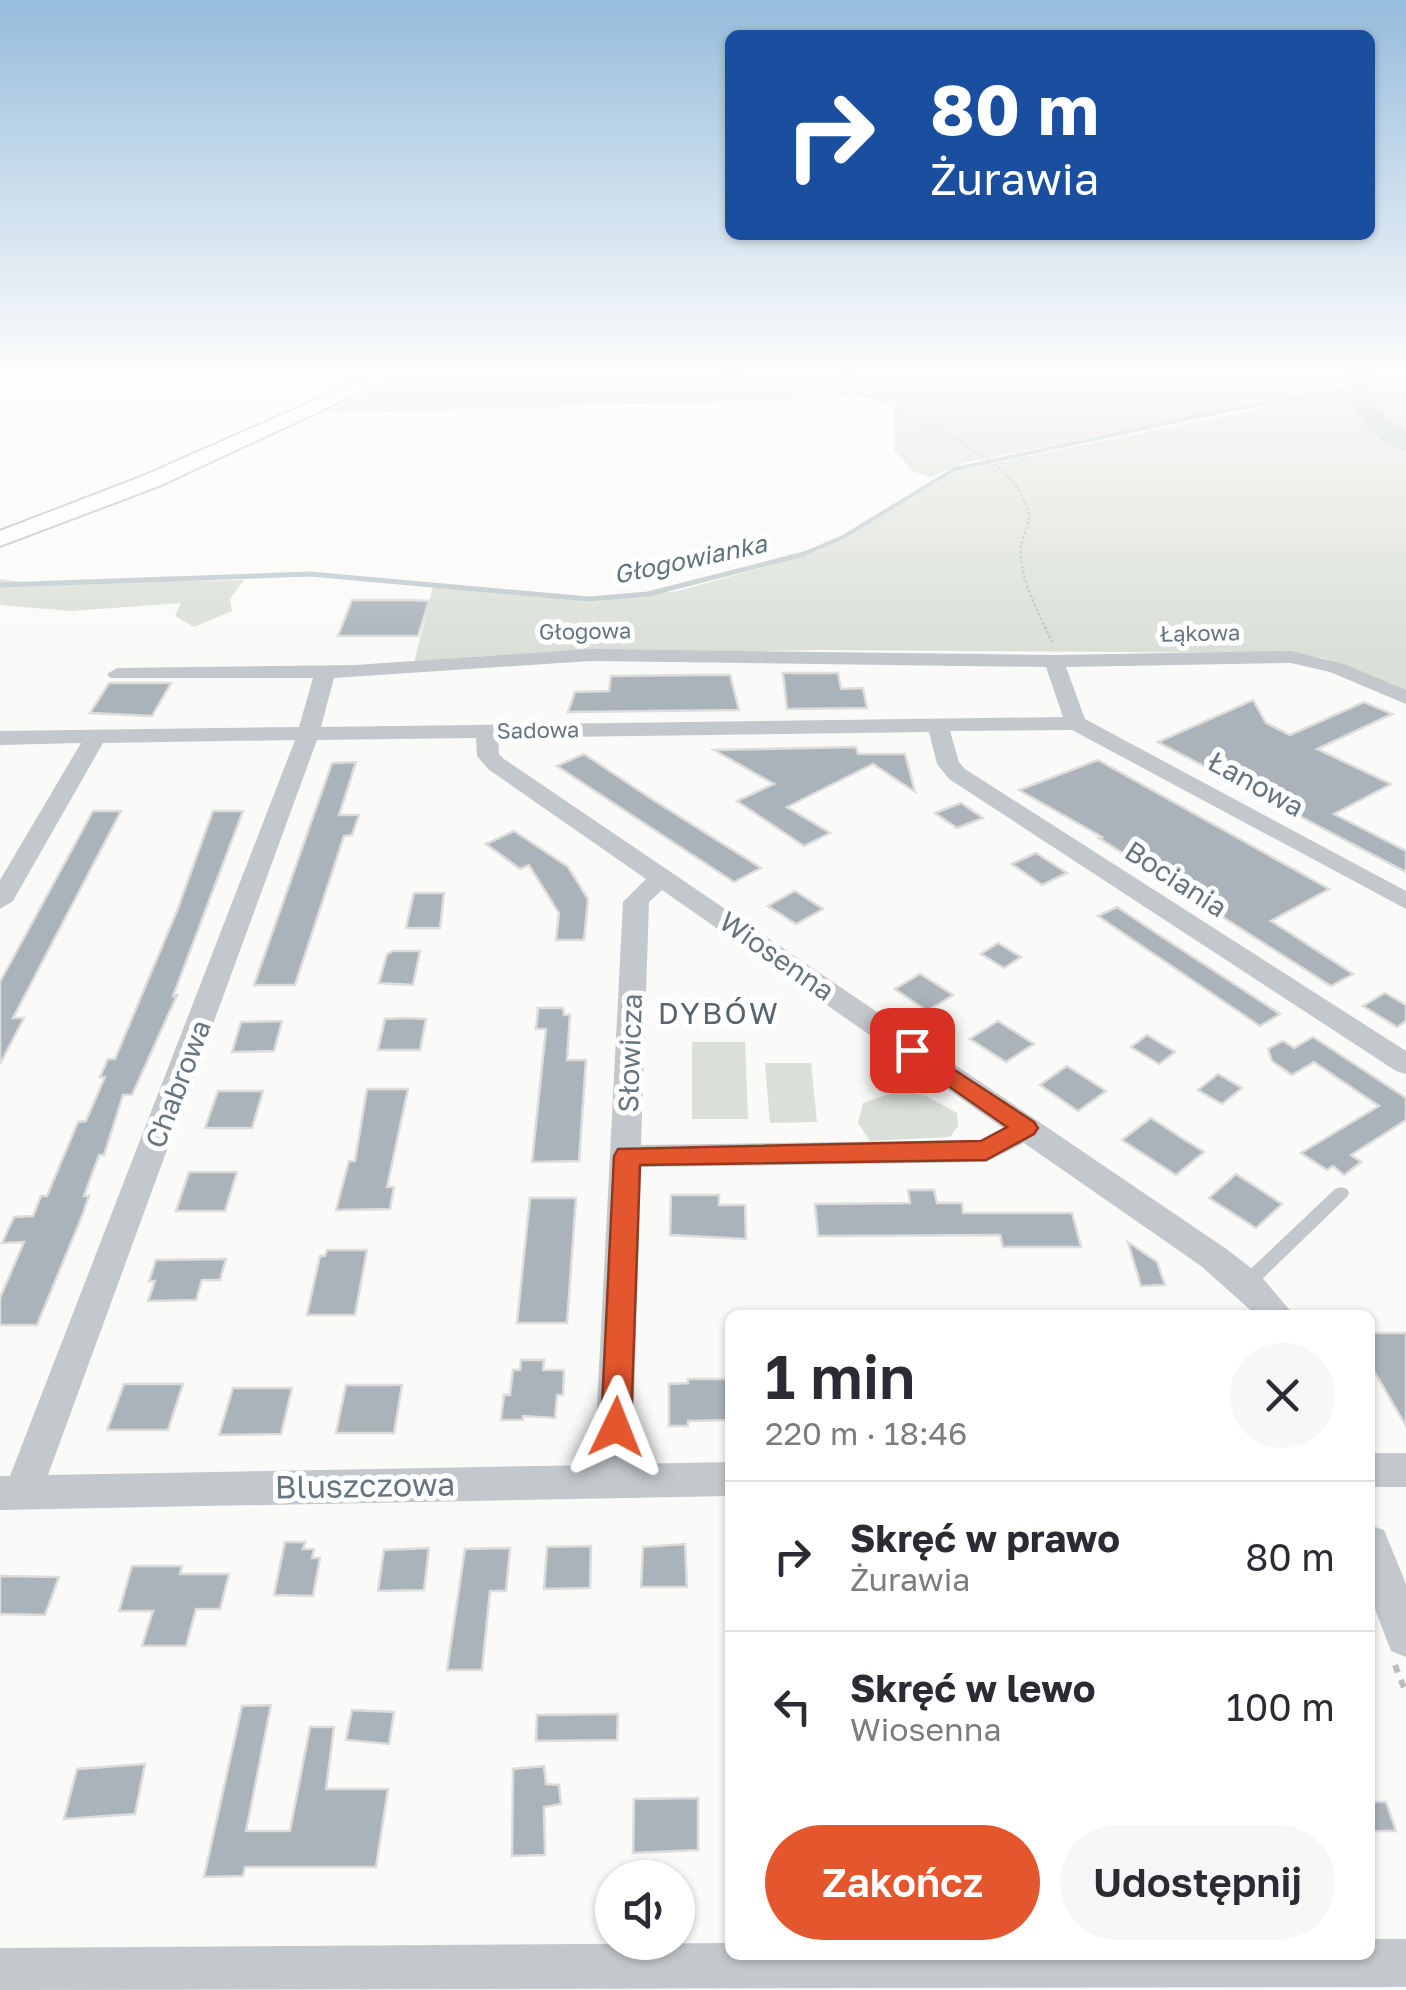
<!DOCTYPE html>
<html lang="pl">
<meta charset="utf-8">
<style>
body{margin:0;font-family:"Golos Text",sans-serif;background:#f7f7f7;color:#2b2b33;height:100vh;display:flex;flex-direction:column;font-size:38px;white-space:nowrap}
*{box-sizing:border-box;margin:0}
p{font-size:32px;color:#7c7c81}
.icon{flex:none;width:55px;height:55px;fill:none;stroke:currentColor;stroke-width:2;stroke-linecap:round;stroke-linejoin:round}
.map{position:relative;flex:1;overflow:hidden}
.sheet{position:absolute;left:725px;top:1310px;width:650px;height:650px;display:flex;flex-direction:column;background:#fff;border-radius:15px;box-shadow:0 2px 8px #0004}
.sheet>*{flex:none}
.top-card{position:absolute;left:725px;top:30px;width:650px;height:210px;border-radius:15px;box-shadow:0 2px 8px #0004;background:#1a4fa0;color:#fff;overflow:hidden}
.buttons{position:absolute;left:595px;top:1860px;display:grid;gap:20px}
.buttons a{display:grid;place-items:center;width:100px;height:100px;border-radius:50%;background:#fff;box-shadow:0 2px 8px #0004;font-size:50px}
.pin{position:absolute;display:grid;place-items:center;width:85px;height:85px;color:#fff;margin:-42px;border-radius:20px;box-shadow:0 5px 15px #0006}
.me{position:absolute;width:110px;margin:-55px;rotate:2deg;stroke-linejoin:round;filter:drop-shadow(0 0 8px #0008)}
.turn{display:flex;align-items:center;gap:35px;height:210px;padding:0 40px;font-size:45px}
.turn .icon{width:130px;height:130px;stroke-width:2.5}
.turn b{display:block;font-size:70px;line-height:85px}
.round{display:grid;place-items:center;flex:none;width:105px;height:105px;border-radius:52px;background:#f7f7f7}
.head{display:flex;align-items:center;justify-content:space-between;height:170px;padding:0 40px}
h1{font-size:60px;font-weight:600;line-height:75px}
.button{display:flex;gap:20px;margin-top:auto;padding:20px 40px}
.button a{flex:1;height:115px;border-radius:60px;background:#e4572e;color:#fff;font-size:40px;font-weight:600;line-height:115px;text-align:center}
.button a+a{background:#f7f7f7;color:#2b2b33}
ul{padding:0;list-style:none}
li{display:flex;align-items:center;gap:30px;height:150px;padding:0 40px;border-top:2px solid #e1e1e2}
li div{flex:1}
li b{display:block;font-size:38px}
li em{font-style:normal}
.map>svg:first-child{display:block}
</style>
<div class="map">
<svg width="1406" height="1990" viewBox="0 0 1406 1990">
<rect width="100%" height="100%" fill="#fafaf8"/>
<!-- green -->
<g fill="#dadfd7">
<polygon points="415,372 1347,372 1344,386 964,463 930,477 914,472 894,450 895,406 885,397 324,413"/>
<path d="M1366,372H1406V435C1380,418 1368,404 1366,372Z"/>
<path d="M1344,391L1352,395C1356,419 1386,437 1406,448V694L1324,658L1280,653L815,650L485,656L414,663L433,587L596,601L678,591L803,556L843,538L957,471Z"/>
<polygon points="0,579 29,583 244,580 230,599 232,611 194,627 175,616 181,603 71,611 0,605"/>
<polygon points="692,1042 745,1042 748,1119 692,1119"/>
<polygon points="765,1063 811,1063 817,1122 770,1123"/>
<polygon points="901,1090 926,1096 957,1113 958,1126 950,1137 870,1141 858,1123 863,1103"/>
</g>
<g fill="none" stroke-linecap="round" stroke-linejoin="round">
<!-- stream-far1 -->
<polyline stroke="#bbc7cb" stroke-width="4" points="796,557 843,537 955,469 1209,414 1358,387"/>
<!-- stream -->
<polyline stroke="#bbc7cb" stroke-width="5" points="0,585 310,574 589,599 648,594 804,554"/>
<!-- river -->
<path fill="#bbc7cb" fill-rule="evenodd" d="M1348,372H1370L1375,407L1406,433V450C1369,441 1348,409 1348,372Z"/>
</g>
<!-- building -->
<g fill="#aab3b9" stroke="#dcdcda" stroke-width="2.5">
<polygon points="352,600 410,600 429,601 418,636 338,636"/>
<polygon points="783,673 838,673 841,689 863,688 867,708 787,709"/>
<polygon points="698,675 730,675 739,710 568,712 575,692 609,691 611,676"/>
<polygon points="109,683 171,683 152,716 90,713"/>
<polygon points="1253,700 1266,723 1290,735 1364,702 1392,714 1317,749 1391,784 1334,814 1406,851 1406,872 1158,742"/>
<polygon points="856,747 858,754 905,754 915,792 873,764 787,807 830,833 804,846 737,801 774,784 714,750"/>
<polygon points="584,754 653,800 761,868 734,882 557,766"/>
<polygon points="1098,760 1329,889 1271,921 1353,974 1331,986 1099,838 1102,837 1019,790"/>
<polygon points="356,762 339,815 359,815 352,835 344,836 295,985 254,985 332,763"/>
<polygon points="961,803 983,818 957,828 935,813"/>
<polygon points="93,811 121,811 13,1018 24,1018 0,1064 0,982"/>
<polygon points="213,811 243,811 173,996 177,995 132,1095 123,1095 104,1155 99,1155 84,1196 89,1196 82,1216 37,1325 0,1325 0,1298 24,1242 2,1243 14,1217 33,1216 41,1196 47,1196 78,1122 86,1121 105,1077 100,1077 108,1059 115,1059 177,911"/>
<polygon points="514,831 568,867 588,899 584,940 556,940 559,913 529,865 520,869 486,844"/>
<polygon points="1036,853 1067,873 1042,885 1012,864"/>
<polygon points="795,891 823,909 796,924 768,906"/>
<polygon points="414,893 444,893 440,928 406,928"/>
<polygon points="1117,907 1159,935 1280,1014 1260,1026 1098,916"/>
<polygon points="998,943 1021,957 1004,968 981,954"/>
<polygon points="393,951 420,951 413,985 379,983 387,954"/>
<polygon points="920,974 936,984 953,995 927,1011 895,989"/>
<polygon points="1385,993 1406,1005 1406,1021 1397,1027 1363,1006"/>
<polygon points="538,1008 563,1008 564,1015 570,1015 567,1060 586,1060 579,1161 532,1162 546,1029 536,1029"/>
<polygon points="406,1018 426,1019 420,1050 378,1050 385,1019"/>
<polygon points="282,1021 274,1051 232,1052 241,1022"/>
<polygon points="998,1021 1034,1044 1006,1062 970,1039"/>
<polygon points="1147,1035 1175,1052 1159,1064 1131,1047"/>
<polygon points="1313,1037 1406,1098 1406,1120 1351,1155 1361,1162 1344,1175 1333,1166 1327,1170 1301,1153 1379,1106 1314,1062 1292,1075 1272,1061 1268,1049 1283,1041 1294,1048"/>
<polygon points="1067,1066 1106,1091 1078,1111 1040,1085"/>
<polygon points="1218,1074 1242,1088 1222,1104 1198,1090"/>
<polygon points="367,1089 408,1089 387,1187 394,1187 390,1209 336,1210 349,1161 355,1161"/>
<polygon points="218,1091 263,1091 252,1128 205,1128"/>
<polygon points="1151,1118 1177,1135 1204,1152 1176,1175 1122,1140"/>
<polygon points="189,1172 237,1172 225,1211 176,1211"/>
<polygon points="1236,1174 1282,1204 1256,1228 1209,1198"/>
<polygon points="908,1190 934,1190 937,1203 962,1203 963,1213 1072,1213 1081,1247 1003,1247 1000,1235 818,1236 815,1204 910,1203"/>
<polygon points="671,1195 719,1195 719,1205 745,1205 746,1239 670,1235"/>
<polygon points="530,1198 576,1198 567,1323 517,1323"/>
<polygon points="1128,1242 1157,1262 1165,1285 1141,1286"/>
<polygon points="327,1250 367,1250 355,1315 307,1315 320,1256 325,1256"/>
<polygon points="226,1259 220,1280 202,1280 196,1300 148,1301 155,1281 149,1281 156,1260"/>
<polygon points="1370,1333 1406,1333 1406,1426 1370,1364"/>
<polygon points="521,1360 544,1360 543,1370 564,1370 563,1395 557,1395 555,1418 523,1416 523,1420 501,1420 504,1395 510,1395 513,1370 520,1370"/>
<polygon points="688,1379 730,1379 730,1420 688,1421 688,1426 669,1426 669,1384 688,1383"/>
<polygon points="124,1384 183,1384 168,1430 107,1430"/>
<polygon points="346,1385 402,1385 394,1433 336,1433"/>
<polygon points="233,1388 292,1388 281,1434 219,1435"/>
<polygon points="285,1542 305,1542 303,1549 314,1549 312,1558 320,1558 313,1596 274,1595"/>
<polygon points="685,1544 687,1587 641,1587 643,1547"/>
<polygon points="591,1546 590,1588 544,1589 547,1547"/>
<polygon points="429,1548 424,1590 378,1591 384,1550"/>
<polygon points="510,1548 506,1591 490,1591 482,1670 447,1670 465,1549"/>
<polygon points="132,1566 182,1566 180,1574 229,1574 220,1609 196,1609 186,1646 142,1646 153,1611 119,1611"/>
<polygon points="0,1576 59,1577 45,1615 0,1614"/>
<polygon points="271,1705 246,1831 290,1831 310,1727 334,1727 326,1789 388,1789 376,1867 245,1867 243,1876 204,1877 242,1706"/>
<polygon points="352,1710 394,1712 389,1744 346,1740"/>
<polygon points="618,1714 617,1740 536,1741 537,1715"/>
<polygon points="145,1764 135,1814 64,1819 77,1769"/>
<polygon points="544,1766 546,1784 559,1785 561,1804 544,1807 545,1855 512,1856 513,1769"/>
<polygon points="698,1798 698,1850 633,1853 634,1799"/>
<polygon points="1370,1802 1386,1802 1396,1831 1370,1831"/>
</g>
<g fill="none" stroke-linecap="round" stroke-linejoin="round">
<!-- secondary casing -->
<g stroke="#b3babf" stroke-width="4">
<polygon id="secondary" points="379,372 404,372 159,486 0,546 0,531 143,476"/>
</g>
<!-- path-far1 -->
<g stroke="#bbbfc2" stroke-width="2.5" stroke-dasharray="2.5 2.5" stroke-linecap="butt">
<polyline points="723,372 777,389 870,396 886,401"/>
<path d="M846,372C866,384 883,401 903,413C946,439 1011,456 1028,510C1032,522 1022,534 1021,547C1019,580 1039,613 1052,642"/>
</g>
<!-- path -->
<polyline stroke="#bbbfc2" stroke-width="6" stroke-dasharray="8 8" stroke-linecap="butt" points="1395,1665 1406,1693"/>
<!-- lane -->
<polygon fill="#c3c8cc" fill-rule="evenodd" points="1341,1187 1347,1189 1349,1193 1347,1197 1253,1288 1247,1290 1241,1288 1239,1283 1241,1278 1335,1189"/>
<!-- street -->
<g fill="#c3c8cc" fill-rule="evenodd">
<path d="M591,649L1054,655L1291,651L1344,664L1406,690V704L1330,672L1291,663L1066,667L1085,719L1406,891V909L1072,730L950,731L959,762L965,769L1406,1051V1074L1396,1071L949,779L937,764L929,732L498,738L499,754L504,759L1225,1248L1259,1274L1294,1315H1256L1201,1266L1024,1143L986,1162L641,1167L632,1464L730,1462V1496L0,1510V1476H10L295,740L103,743L13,901L0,909V880L81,743L0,745V731L299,727L313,678H110L107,674L117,668L355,665ZM591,661L1046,667L1063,717L321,727L334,678ZM476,738L477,756L488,769L646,879L623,902L594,1465L48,1475L317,740ZM662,890L1003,1128L981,1140L641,1145L649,902Z"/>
<rect x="1370" y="1453" width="36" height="34"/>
<polygon points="1370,1525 1384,1530 1406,1584 1406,1657 1391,1651 1370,1596"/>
<polygon points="1370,1939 1406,1939 1406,1987 0,1990 0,1948 730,1943 730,1955 1370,1955"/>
</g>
<!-- secondary -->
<use href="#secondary" fill="#fff" fill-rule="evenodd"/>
</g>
<!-- sky -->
<linearGradient id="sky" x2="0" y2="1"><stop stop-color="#96bcdc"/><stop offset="0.57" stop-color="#fdfdfc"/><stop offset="1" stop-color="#fdfdfc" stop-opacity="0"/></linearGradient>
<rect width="1406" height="651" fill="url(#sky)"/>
<!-- route -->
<polygon fill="#e4572e" stroke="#94391e" stroke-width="2.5" points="912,1042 1034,1122 1038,1128 1034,1134 986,1160 640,1165 631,1427 627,1436 616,1440 605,1436 601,1427 614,1156 618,1149 981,1141 1007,1127 904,1055 901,1050"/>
<g text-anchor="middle" stroke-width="10" stroke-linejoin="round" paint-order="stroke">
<!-- far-street labels -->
<g font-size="22" fill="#657683" stroke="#fff">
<text transform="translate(585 631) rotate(-1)" y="8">Głogowa</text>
<text transform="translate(1200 633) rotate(-1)" y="8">Łąkowa</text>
<text transform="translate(538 730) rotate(-1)" y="8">Sadowa</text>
</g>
<!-- far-water labels -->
<g font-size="25" font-style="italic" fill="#60757c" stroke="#fff">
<text transform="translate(690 559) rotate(-12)" y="9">Głogowianka</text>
</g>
<!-- street labels -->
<g font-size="28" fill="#657683" stroke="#fff">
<text transform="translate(1256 784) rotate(29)" y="10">Łanowa</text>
<text transform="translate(1176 879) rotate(33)" y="10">Bociania</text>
<text transform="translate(777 956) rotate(35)" y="10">Wiosenna</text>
<text transform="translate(630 1053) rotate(-88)" y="10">Słowicza</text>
<text transform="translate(178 1084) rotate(-69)" y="10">Chabrowa</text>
</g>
<!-- neighbourhood labels -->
<g font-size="30" letter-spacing="2.5" fill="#57646e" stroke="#fff">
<text x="719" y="1024">DYBÓW</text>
</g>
<!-- near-street labels -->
<g font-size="32" fill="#657683" stroke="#fff">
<text transform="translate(365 1486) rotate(-1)" y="11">Bluszczowa</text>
</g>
</g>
</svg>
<div class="buttons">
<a><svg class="icon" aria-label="sound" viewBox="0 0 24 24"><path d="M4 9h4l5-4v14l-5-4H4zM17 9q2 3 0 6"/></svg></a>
</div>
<div class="pin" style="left:912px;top:1050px;background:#d93025"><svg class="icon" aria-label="arrive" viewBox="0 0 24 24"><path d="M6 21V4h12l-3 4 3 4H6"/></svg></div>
<svg class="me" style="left:616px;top:1427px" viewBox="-20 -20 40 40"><path d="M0-17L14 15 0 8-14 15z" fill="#e4572e" stroke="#fff" stroke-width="4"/></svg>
<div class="top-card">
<div class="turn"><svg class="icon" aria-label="right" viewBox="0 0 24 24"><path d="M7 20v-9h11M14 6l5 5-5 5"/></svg><div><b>80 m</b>Żurawia</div></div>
</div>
<section class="sheet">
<div class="head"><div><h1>1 min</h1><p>220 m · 18:46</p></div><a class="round"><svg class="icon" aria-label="close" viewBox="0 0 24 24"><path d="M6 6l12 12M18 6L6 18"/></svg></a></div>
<ul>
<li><svg class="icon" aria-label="right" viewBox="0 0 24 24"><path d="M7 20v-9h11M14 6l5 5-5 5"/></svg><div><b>Skręć w prawo</b><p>Żurawia</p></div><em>80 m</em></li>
<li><svg class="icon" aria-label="left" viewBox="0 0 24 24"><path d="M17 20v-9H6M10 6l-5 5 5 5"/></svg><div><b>Skręć w lewo</b><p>Wiosenna</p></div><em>100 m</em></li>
</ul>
<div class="button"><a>Zakończ</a><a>Udostępnij</a></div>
</section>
</div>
